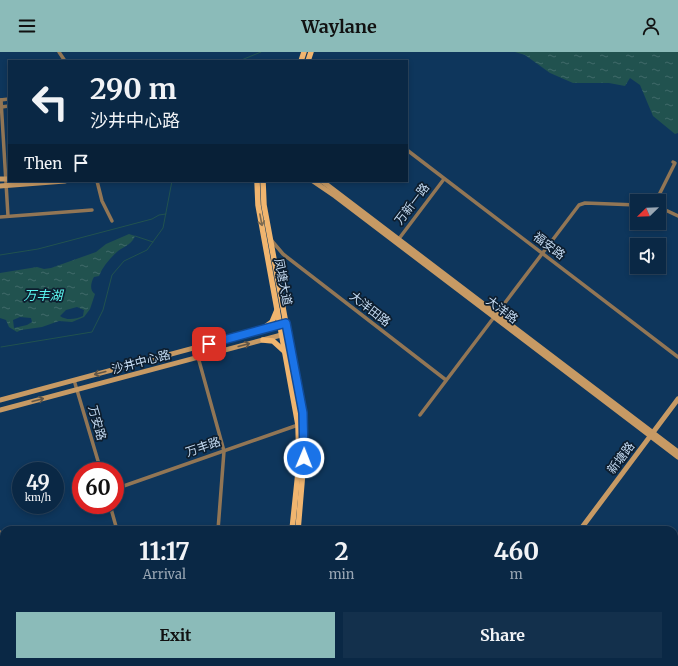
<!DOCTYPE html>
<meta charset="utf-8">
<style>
body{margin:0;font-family:Merriweather,"Noto Sans SC",serif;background:#13304c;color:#f1f3f6;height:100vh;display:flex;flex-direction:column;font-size:15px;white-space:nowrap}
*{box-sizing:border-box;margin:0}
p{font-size:13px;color:#99a6b3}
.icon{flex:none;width:22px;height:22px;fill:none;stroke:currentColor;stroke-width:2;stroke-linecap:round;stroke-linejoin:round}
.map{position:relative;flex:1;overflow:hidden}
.sheet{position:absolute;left:0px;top:474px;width:678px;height:140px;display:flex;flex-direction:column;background:#0a2845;border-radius:12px 12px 0 0;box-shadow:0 2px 6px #0003,0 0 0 1px #2a445e}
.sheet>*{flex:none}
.hud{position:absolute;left:8px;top:8px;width:400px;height:122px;border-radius:0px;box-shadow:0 2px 6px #0003,0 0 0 1px #2a445e;background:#0a2845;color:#f1f3f6;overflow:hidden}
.needle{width:26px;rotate:247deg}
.controls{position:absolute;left:630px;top:142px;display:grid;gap:8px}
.controls a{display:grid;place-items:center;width:36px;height:36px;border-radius:0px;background:#0a2845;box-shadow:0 2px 6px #0003,0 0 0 1px #2a445e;font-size:20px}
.speed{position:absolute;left:12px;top:410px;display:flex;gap:8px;font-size:20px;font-weight:700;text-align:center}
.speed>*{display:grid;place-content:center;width:52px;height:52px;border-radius:50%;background:#0a2845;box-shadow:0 2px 6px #0003,0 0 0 1px #2a445e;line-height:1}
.speed small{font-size:10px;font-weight:400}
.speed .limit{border:6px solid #d22;background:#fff;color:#111}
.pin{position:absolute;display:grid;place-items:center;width:34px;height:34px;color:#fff;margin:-17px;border-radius:8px;box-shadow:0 2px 6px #0006}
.me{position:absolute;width:44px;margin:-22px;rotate:1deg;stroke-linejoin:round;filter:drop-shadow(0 0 3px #0008)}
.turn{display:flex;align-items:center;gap:14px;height:84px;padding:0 16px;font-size:18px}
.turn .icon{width:52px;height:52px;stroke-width:2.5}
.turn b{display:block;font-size:28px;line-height:34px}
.then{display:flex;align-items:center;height:38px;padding:0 16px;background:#0003;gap:8px;font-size:15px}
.eta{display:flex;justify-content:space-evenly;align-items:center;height:68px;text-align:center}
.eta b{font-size:24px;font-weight:700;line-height:28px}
.button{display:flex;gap:8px;margin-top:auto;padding:8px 16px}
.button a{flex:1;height:46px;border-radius:0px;background:#8bbbb9;color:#111;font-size:16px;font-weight:700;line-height:46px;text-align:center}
.button a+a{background:#13304c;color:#f1f3f6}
header{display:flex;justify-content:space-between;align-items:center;height:52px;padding:0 16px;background:#8bbbb9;color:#111;font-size:18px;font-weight:700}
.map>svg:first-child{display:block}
</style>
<header><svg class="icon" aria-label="menu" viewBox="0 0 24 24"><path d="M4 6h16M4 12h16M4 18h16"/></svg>Waylane<svg class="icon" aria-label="person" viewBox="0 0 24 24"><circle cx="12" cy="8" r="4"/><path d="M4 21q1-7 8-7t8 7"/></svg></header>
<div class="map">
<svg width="678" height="614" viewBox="0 0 678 614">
<defs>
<pattern id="water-ripples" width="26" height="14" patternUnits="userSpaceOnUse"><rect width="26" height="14" fill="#21524f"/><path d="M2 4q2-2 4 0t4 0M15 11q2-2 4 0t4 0" fill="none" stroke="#406a69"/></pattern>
</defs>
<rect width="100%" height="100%" fill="#0e365c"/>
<!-- water -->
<g fill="url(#water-ripples)" fill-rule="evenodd">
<polygon points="515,0 678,0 678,81 675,82 653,64 640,33 630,26 625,34 609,31 573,31 550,21 525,3"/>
<path d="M129,182L135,184C132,192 125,194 118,199C110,206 103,214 99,224L94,225C91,230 89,238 95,242L90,257L84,265L72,270L59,269L42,275L21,278L17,280L9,275L6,268L0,266V221L37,215L44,217L51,216L96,200L106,192ZM77,255L84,258L83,264C76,267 67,269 60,264L66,258ZM20,265L31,266L32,270L27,273L14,276L13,268Z"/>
</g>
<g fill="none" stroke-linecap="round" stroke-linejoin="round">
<!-- stream -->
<g stroke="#21524f" stroke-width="1">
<polyline points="239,9 261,0"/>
<polyline points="135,184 153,190"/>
<polyline points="0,203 38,197 152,167 159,163 166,162"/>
<polyline points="1,295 92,280 103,258 112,223 124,209 147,198 163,176 172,129"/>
</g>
<!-- street -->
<g stroke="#927655" stroke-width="3.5">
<polyline points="59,0 65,9"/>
<polyline points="0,48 9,47"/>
<polyline points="1,48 8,164"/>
<polyline points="1,55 9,54"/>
<polyline points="407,98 678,305"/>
<polyline points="97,129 102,149 112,169"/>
<polyline points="656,149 675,111 673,110"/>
<polyline points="659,155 678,164"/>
<polyline points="0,165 92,158"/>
<polyline points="398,188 444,127"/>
<polyline points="272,189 283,202 446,328"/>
<polyline points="198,305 224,399 218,478"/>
<polyline points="74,328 101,419"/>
<polyline points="420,363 579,153 585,151 637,153"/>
<polyline points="115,437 298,373"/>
<polyline points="110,453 117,478"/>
<polyline points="0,480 4,485"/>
<polyline points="0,594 4,592"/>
<polyline points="53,610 55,614"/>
<polyline points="57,610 58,614"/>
<polyline points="376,610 377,614"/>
<polyline points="379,610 380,614"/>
<polyline points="485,610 486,614"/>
</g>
<!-- secondary -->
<g stroke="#c79a64" stroke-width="5">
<polyline points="0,127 9,127"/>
<polyline points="313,129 335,144 678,405"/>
<polyline points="322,129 678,400"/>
<polyline points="0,134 65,129"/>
<polyline points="0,348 283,272"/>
<polyline points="0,358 285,282"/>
<polyline points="580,478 678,347"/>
<polyline points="674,584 678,584"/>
<polyline points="601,610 601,614"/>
<polyline points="668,610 678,611"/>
<polyline points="186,614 196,610"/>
<polyline points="605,614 607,610"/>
</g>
<!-- primary -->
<g stroke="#f0b56f" stroke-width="5.5">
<polyline points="301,9 304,0"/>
<polyline points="308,9 311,0"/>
<polyline points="257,129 258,153 298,373 299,411 292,478"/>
<polyline points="263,129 264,153 304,369 304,406 298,478"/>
<polyline points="261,278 272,270 277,258"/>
<polyline points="263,288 273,289 284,299"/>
<polyline points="674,590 678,591"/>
<polyline points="674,604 678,604"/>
<polyline points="283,610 284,614"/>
<polyline points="199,614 207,610"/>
<polyline points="251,614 262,610"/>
<polyline points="277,614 277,610"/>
<polyline points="290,614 293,610"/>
</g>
<!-- rail casing -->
<g stroke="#9bb5cf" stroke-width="2.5">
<g id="rail">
<polyline points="674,598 678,598"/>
<polyline points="214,614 224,610"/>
<polyline points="229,614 240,610"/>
</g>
</g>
<!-- rail -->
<use href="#rail" stroke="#0d1e2f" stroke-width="1" stroke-dasharray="3" stroke-linecap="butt"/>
</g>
<!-- one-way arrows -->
<defs><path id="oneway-shaft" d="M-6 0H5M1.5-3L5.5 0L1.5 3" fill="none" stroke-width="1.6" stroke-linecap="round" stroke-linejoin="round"/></defs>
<use stroke="#7e6a4f" href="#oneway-shaft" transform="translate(261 168) rotate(79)"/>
<g stroke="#615647">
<use href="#oneway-shaft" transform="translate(244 293) rotate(-15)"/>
<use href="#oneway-shaft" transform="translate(100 321) rotate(165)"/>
<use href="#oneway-shaft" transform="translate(38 348) rotate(-15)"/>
</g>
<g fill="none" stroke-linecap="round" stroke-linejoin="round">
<!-- route casing -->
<g stroke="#114b97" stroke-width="10">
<polyline id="route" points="209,292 286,271 303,361 304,406"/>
</g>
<!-- route -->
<use href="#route" stroke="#1a73e8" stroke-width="7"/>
</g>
<g text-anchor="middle" stroke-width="3.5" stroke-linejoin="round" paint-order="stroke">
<!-- street labels -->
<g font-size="12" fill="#c4daf1" stroke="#0d1e2f">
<text transform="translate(412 152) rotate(-53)" y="4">万新一路</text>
<text transform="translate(549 194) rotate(37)" y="4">福安路</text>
<text transform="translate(283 230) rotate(79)" y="4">凤塘大道</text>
<text transform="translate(370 257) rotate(38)" y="4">大洋田路</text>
<text transform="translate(502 258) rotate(37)" y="4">大洋路</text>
<text transform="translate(141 310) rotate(-15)" y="4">沙井中心路</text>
<text transform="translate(97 371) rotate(74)" y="4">万安路</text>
<text transform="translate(203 395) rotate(-19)" y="4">万丰路</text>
<text transform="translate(621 406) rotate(-53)" y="4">新塘路</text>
</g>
<!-- water labels -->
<g font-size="13" font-style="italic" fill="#5cf5ee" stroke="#0d1e2f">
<text x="43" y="248">万丰湖</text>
</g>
</g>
</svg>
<div class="controls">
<a><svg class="needle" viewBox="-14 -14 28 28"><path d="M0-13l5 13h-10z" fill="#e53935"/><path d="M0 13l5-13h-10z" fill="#99a6b3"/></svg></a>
<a><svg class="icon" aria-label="sound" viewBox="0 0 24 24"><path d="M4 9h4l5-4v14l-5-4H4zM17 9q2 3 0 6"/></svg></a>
</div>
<div class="speed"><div>49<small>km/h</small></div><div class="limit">60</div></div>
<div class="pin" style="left:209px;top:292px;background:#d93025"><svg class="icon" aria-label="arrive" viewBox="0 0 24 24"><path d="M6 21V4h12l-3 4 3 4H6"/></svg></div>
<svg class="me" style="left:304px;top:406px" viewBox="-20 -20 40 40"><circle r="17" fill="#1a73e8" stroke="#fff" stroke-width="3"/><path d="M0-11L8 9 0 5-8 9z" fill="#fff"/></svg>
<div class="hud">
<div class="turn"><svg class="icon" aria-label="left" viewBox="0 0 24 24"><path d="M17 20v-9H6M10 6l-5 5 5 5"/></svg><div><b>290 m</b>沙井中心路</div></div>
<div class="then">Then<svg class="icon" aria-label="arrive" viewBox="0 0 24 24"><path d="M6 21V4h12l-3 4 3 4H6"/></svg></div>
</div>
<section class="sheet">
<div class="eta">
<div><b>11:17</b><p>Arrival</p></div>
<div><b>2</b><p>min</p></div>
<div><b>460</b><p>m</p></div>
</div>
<div class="button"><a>Exit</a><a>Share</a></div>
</section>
</div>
